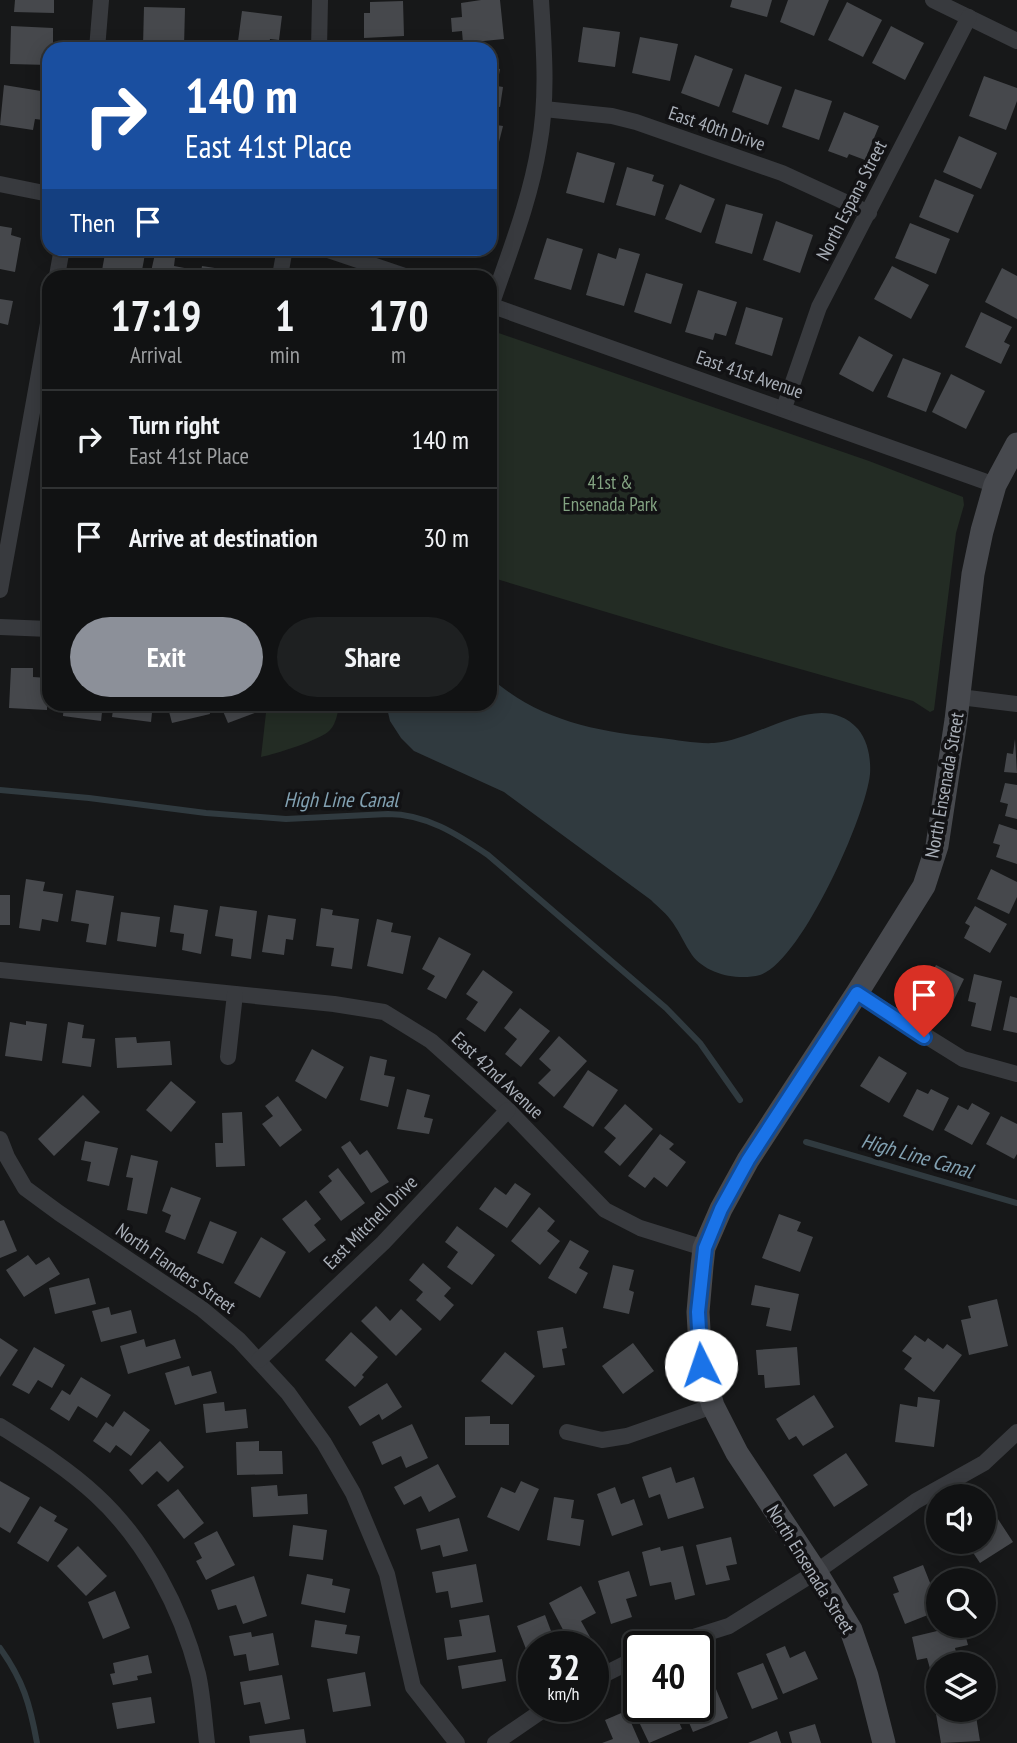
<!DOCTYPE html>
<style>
body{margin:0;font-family:"PT Sans Narrow",sans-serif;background:#1e2021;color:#f1f3f6;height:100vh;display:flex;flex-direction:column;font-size:26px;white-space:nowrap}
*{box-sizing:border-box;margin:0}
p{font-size:23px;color:#9c9ea0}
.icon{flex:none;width:38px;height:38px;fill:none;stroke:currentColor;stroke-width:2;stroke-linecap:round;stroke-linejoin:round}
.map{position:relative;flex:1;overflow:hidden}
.panel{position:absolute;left:42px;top:270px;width:455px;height:441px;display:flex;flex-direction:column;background:#111213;border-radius:21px;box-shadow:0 4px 18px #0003,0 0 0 2px #303233}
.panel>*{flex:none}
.hud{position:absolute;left:42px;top:42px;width:455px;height:214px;border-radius:21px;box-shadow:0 4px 18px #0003,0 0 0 2px #303233;background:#1a4fa0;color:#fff;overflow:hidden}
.fabs{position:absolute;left:926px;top:1484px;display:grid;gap:14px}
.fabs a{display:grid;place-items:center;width:70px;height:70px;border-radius:50%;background:#111213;box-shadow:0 4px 18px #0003,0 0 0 2px #303233;font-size:35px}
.speed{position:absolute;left:518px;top:1631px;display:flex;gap:14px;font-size:35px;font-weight:700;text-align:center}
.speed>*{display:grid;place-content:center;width:91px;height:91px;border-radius:50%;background:#111213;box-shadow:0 4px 18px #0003,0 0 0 2px #303233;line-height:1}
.speed small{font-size:18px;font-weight:400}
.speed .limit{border:4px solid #111;border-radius:10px;background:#fff;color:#111}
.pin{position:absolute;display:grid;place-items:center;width:60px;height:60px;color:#fff;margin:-72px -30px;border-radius:50% 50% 50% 0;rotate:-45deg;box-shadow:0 0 7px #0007}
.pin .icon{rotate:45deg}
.me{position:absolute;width:77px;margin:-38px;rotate:356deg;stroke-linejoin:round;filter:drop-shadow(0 0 5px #0008)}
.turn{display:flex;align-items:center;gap:24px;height:147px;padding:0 28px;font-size:32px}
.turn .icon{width:91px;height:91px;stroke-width:2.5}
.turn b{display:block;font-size:49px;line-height:60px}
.then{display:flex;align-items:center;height:66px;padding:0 28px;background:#0003;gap:14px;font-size:26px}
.eta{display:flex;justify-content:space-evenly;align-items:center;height:119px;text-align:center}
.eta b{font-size:42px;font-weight:700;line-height:49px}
.cta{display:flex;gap:14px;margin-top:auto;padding:14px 28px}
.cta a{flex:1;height:80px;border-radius:42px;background:#8c9099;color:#fff;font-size:28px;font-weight:700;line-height:80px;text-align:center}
.cta a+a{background:#1e2021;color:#f1f3f6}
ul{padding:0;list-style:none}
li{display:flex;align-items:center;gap:21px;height:98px;padding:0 28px;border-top:2px solid #303233}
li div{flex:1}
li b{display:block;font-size:26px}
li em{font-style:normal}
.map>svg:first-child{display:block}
</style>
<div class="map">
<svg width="1017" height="1743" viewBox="0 0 1017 1743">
<rect width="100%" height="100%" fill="#171819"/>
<!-- green -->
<g fill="#232c24">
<polygon points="490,330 869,461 963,497 964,505 956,533 934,710 930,712 913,701 726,648 490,577"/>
<path d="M267,704H340C337,712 337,723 330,730C321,740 275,754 261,757Z"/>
</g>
<!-- water -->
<path fill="#303a3f" d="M490,677C538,721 598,732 661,738C678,740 697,744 714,743C761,740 820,687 858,729C868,741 871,759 870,774C866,816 801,962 760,975C737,981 706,974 692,955C685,945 680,933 673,923C667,914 658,907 651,900L504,792L414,751L401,738L390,721L386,704H490Z"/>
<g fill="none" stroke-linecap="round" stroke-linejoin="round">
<!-- stream -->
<g stroke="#303a3f" stroke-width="6">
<path d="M0,790L89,798L206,813L286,819L388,814C426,814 457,834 488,855L666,1008L700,1043L740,1100"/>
<polyline points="806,1142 1017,1203"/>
<path d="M0,1648C23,1680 30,1704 37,1743"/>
</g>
</g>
<!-- building -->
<g fill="#46484c">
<polygon points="15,0 54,0 54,13 14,12"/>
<polygon points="481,0 500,0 504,39 463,43 462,31 452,32 451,18 462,17 461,3"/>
<polygon points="732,0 772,0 767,17 730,7"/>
<polygon points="788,0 829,0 814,36 780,22"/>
<polygon points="403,1 404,36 364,38 364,13 370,13 370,2"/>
<polygon points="847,2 882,20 863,57 828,40"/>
<polygon points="144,7 185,8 184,47 143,46"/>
<polygon points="242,11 282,16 279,40 270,39 268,49 237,49"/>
<polygon points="11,26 53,28 53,49 49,49 49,65 10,64"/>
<polygon points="891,26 924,43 905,80 872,63"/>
<polygon points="583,27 620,32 615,67 578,62"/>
<polygon points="640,37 678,44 670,81 632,73"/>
<polygon points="695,55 733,69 719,107 681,93"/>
<polygon points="490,67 500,69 497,86 503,87 500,107 490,105"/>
<polygon points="745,74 782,87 768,125 732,112"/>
<polygon points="984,76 1017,88 1017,101 1006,130 969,116"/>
<polygon points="4,85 47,92 43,120 35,119 33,130 0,125"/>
<polygon points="795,89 832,101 819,140 782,127"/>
<polygon points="844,112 879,126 865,160 849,154 847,158 828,151"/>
<polygon points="490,124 503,126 499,142 493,141 491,147"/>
<polygon points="959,136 997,153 981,189 943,172"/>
<polygon points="577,152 615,163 604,203 566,193"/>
<polygon points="627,167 654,175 652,181 664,185 655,216 616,205"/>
<polygon points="935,179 974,195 958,233 919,217"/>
<polygon points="680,184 715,199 701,233 665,219"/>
<polygon points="726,204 763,214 752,254 715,243"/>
<polygon points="776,221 813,235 800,273 763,260"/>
<polygon points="910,223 950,239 936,274 895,258"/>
<polygon points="0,226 12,228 11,235 21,238 15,272 0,269"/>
<polygon points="547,238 583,249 571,290 534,279"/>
<polygon points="106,248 145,254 141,276 101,276"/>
<polygon points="619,248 640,254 624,306 586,295 598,253 616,259"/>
<polygon points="155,254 175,258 174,266 190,269 188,276 150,276"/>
<polygon points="202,266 241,272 240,276 200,276"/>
<polygon points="892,266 929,285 911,319 874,299"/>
<polygon points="1002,268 1017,276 1017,319 985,302"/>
<polygon points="646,273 683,284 671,324 634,312"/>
<polygon points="698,290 737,302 726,336 715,333 713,340 685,332"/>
<polygon points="0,299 13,301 8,325 0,323"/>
<polygon points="746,307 783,318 772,356 735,344"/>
<polygon points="981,312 1012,327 1004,342 1010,345 1001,364 965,347"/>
<polygon points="859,336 893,355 873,392 839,374"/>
<polygon points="903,358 941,373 926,412 887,397"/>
<polygon points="951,374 985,391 966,429 932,412"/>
<polygon points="47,565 49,565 49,597 43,596"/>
<polygon points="11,668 33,668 33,677 48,678 47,710 9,708"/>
<polygon points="64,704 103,704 101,721 63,716"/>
<polygon points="114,704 153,704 151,722 112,717"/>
<polygon points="167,704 208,704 210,714 172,723"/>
<polygon points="220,704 260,704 263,710 228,723"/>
<polygon points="1015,739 1017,773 1004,772 1007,753 1013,754"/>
<polygon points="1005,783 1017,785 1017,819 1005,816 1008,804 1000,802"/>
<polygon points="999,824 1017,830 1017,864 996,857 1000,845 993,843"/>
<polygon points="991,869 1017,882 1017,897 1009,914 977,899"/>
<polygon points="26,879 45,882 43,891 63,894 58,922 42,919 40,931 19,928"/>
<polygon points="76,890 114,896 106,945 86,942 89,924 71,921"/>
<rect x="0" y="895" width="10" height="30"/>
<polygon points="174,905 208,910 201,954 182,950 184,934 170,932"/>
<polygon points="220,906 257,911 251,959 231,956 233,939 215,936"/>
<polygon points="975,906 1007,924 990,953 964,938 970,926 965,923"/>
<polygon points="321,908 333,910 332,915 359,919 352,969 331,966 334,948 316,946"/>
<polygon points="121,912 160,917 156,947 117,941"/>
<polygon points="268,915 296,919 293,940 286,939 284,955 262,952"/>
<polygon points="377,919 393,923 391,932 411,936 403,974 367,966"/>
<polygon points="439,937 471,954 446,999 427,989 435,976 422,969"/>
<polygon points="936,965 964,979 949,1010 920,995"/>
<polygon points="483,970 513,992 485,1032 466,1019 478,1002 466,994"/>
<polygon points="974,974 1002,981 991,1031 971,1026 976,1003 968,1001"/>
<polygon points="1010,996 1017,998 1017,1033 1003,1030"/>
<polygon points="520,1008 550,1031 521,1067 505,1054 517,1039 504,1028"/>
<polygon points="26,1021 47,1024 42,1061 5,1056 10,1022 26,1025"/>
<polygon points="68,1022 84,1025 82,1038 95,1039 91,1067 62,1063"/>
<polygon points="559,1036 587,1061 554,1097 538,1083 551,1070 539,1059"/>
<polygon points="136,1037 137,1043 170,1041 172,1065 117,1068 115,1038"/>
<polygon points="312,1049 344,1067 326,1099 295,1081"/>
<polygon points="370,1056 387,1060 384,1075 395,1077 388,1107 360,1100"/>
<polygon points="879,1056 907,1073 889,1103 860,1086"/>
<polygon points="588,1070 618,1090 593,1127 563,1107"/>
<polygon points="171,1081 196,1102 171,1132 146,1110"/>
<polygon points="407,1089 430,1095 424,1117 433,1119 429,1134 397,1129"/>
<polygon points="917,1089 928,1094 931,1089 949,1098 933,1131 903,1116"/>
<polygon points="83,1095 100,1112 54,1156 38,1139"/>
<polygon points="278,1096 302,1130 280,1147 262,1124 273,1116 265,1106"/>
<polygon points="972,1103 990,1113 972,1145 944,1130 958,1105 968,1110"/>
<polygon points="625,1104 653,1129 620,1166 604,1152 616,1138 604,1128"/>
<polygon points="242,1112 245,1166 216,1167 215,1143 223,1143 222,1113"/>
<polygon points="1001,1116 1017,1124 1017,1154 1014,1159 986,1144"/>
<polygon points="660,1134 674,1144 669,1149 686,1162 667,1187 654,1177 645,1188 628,1176"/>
<polygon points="85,1141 118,1148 109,1186 87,1181 91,1162 81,1160"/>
<polygon points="350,1141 360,1155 367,1150 389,1182 371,1193 341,1147"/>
<polygon points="131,1155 158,1161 147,1214 127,1210 133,1178 126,1177"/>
<polygon points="338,1168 365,1203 341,1221 319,1192 332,1181 328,1176"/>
<polygon points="515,1183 531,1194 507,1228 479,1209 495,1187 506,1195"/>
<polygon points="171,1187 201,1198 185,1240 165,1232 171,1215 162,1211"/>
<polygon points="306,1200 321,1219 314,1225 326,1240 309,1253 282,1219"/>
<polygon points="539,1207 555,1221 547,1231 560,1241 540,1265 511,1241"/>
<polygon points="779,1214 801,1222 797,1231 813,1237 800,1272 762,1258"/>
<polygon points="4,1220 17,1251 0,1258 0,1221"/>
<polygon points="210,1221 237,1232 223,1264 197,1253"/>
<polygon points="457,1226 495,1255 472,1285 447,1267 458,1252 445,1242"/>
<polygon points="261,1237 286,1252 260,1298 234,1283"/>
<polygon points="570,1240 589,1251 579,1268 588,1273 576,1294 548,1278"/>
<polygon points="28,1255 36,1265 49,1257 60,1274 24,1297 6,1270"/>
<polygon points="423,1263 451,1288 444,1296 454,1305 440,1321 416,1300 423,1292 409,1280"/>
<polygon points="613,1265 634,1270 629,1290 634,1292 629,1314 603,1308"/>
<polygon points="89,1278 96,1304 55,1314 49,1288"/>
<polygon points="755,1285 799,1294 791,1331 766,1326 770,1308 751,1305"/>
<polygon points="997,1299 1008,1346 969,1355 961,1320 971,1318 968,1306"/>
<polygon points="376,1306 390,1321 401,1309 422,1329 396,1356 361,1321"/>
<polygon points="109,1307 111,1315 131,1310 137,1333 101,1342 92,1311"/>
<polygon points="563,1327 567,1348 562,1349 565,1365 543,1368 537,1331"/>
<polygon points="351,1332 378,1357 362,1375 364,1377 355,1387 325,1360"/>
<polygon points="915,1335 925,1342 928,1338 943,1349 947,1344 962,1355 934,1392 904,1369 912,1358 902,1351"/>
<polygon points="0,1338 18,1350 0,1377"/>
<polygon points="144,1339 146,1347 175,1339 181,1358 128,1374 120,1346"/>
<polygon points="633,1343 654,1371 623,1394 602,1366"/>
<polygon points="34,1347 65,1365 52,1388 38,1380 29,1394 12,1385"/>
<polygon points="797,1347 800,1385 765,1388 764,1375 758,1375 756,1350"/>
<polygon points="505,1352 535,1376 512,1405 481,1381"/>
<polygon points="189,1366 192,1376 211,1371 217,1393 175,1405 165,1373"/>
<polygon points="81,1377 111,1395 97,1418 78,1406 69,1421 50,1409 62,1390 70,1395"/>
<polygon points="387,1383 402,1407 382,1420 379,1414 360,1426 348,1407"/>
<polygon points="814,1395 834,1427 803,1446 796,1436 789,1440 776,1419"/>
<polygon points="918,1397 940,1400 934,1447 895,1442 900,1404 917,1407"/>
<polygon points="224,1402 225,1411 246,1409 248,1428 206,1433 203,1404"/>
<polygon points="124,1411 150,1430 131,1456 116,1445 110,1453 93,1441 106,1422 113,1427"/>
<polygon points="490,1416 490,1424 509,1424 509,1445 465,1445 465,1417"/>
<polygon points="412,1424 428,1458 406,1468 401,1456 382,1465 372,1442"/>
<polygon points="160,1441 184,1467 168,1482 157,1471 142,1485 129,1470"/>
<polygon points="259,1441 259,1451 282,1451 283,1474 237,1475 236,1442"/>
<polygon points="846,1453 868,1485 834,1507 813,1475"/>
<polygon points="438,1464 456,1497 429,1512 421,1496 404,1505 394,1487"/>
<polygon points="671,1467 676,1483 694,1477 704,1508 668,1519 660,1494 649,1498 642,1477"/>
<polygon points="0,1481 30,1498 10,1533 0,1527"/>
<polygon points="521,1481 539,1489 519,1531 487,1517 501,1487 515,1493"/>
<polygon points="277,1485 278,1496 307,1494 308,1514 253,1517 251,1487"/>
<polygon points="615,1487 621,1504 634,1499 643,1525 612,1536 597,1494"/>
<polygon points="178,1489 204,1523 184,1539 157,1505"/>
<polygon points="554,1497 574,1500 571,1518 584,1520 580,1546 547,1540"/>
<polygon points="40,1506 57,1516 54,1521 68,1529 48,1562 17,1543"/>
<polygon points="994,1513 1013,1542 980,1563 966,1542 984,1542 984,1519"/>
<polygon points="459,1518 468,1551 443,1557 440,1545 421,1550 416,1529"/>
<polygon points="293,1525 327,1530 323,1560 289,1556"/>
<polygon points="217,1531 235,1565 206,1580 196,1561 202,1558 194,1543"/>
<polygon points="731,1537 737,1564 726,1566 730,1580 706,1585 696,1545"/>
<polygon points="78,1546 107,1576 86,1596 57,1566"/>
<polygon points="683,1546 695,1595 675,1600 671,1582 650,1586 642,1552 660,1547 661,1551"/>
<polygon points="476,1564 483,1602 451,1608 448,1591 436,1593 432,1572"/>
<polygon points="923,1565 938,1603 938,1611 905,1624 893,1594 899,1592 893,1577"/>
<polygon points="629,1571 637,1596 626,1599 632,1617 611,1624 598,1581"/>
<polygon points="307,1574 333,1579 332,1585 350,1589 345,1613 301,1604"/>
<polygon points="254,1576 267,1616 243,1624 236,1605 218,1610 211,1590"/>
<polygon points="581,1586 596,1613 581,1621 590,1637 572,1647 549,1603"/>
<polygon points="115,1591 130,1628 103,1639 88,1602"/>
<polygon points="489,1615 496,1652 447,1660 444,1638 462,1636 459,1620"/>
<polygon points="545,1615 557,1647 536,1645 526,1649 517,1626"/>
<polygon points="315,1620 347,1625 345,1634 360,1636 357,1654 311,1647"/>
<polygon points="958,1626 963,1626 968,1645 955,1648 959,1664 938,1664 938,1671 931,1672 927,1658 917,1660 912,1637"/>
<polygon points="251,1632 252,1637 273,1633 279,1665 249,1671 246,1654 234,1656 229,1636"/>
<polygon points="785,1646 790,1658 805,1651 818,1679 783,1694 766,1654"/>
<polygon points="148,1655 152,1673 137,1676 138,1680 113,1685 110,1674 115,1673 113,1663"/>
<polygon points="502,1659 506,1681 462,1689 458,1666"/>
<polygon points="763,1663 778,1699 752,1709 737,1673"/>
<polygon points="365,1672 371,1706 333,1712 327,1679"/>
<polygon points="282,1675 290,1719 265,1724 260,1702 244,1705 240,1682"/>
<polygon points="716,1689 728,1718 693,1732 682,1706 698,1706 698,1690 700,1695"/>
<polygon points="151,1697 155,1723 117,1729 112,1703"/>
<polygon points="938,1701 938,1710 975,1710 980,1741 941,1743 934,1702"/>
<polygon points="639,1702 639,1706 672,1706 682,1729 649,1743 631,1705"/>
<polygon points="626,1711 640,1743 602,1743 613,1739 605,1720"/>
<polygon points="815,1724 821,1743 792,1743 789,1732"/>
<polygon points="304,1729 306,1743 250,1743 249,1736"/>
<polygon points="777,1731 781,1743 748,1743"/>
</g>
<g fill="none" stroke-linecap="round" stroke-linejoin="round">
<!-- street -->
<g stroke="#383a3e" stroke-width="16">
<polyline points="933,0 1017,41"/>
<polyline points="97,49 101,0"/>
<polyline points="319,49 320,0"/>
<polyline points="544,109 612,116 636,122 782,173 869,213"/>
<polyline points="0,184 49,194"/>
<polyline points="322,248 405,276"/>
<polyline points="57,276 62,248"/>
<polyline points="280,276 285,248"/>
<polyline points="490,305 995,485"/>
<path d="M491,306C509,253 530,201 539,146C548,98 544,48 541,0"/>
<polyline points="784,408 819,307 969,17"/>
<polyline points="0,590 49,318"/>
<polyline points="0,627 49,629"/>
<polyline points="960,697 1017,704"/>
<polyline points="0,970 334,1004 384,1012 431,1041 508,1110 605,1210 640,1228 704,1248"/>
<polyline points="857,993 963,1059 1017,1074"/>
<polyline points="228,1057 235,994"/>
<polyline points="0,1139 7,1157 25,1188 59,1213 202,1309 239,1340 288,1393 324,1443 353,1493 387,1574 413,1687 457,1743"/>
<polyline points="259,1360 383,1243 508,1110"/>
<path d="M0,1426C33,1447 67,1468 96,1495C146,1541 181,1608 198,1674C203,1696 204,1720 207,1743"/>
<polyline points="567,1432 602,1440 627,1436 713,1406"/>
<polyline points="662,1647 729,1626 816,1572 916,1501 984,1463 1017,1432"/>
<polyline points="593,1680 639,1657"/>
<polyline points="495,1743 549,1706"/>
</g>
<!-- secondary -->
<polyline stroke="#47494e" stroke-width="23" points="884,1743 867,1676 851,1630 816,1572 737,1453 713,1406 701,1365 698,1312 702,1266 704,1248 721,1209 748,1160 857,993 924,886 937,846 956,720 973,574 982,531 995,485 1017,444"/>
</g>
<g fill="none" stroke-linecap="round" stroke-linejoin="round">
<!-- route casing -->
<g stroke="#114b97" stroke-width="18">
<polyline id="route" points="701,1365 698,1312 705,1248 721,1209 748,1160 857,993 924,1037"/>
</g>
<!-- route -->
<use href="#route" stroke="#1a73e8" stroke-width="12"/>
</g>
<g text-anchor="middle" stroke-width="7" stroke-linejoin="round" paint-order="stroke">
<!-- street labels -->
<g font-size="19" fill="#aab0b9" stroke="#121214">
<text transform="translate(717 128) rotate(19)" y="7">East 40th Drive</text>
<text transform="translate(851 200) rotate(-63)" y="7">North Espana Street</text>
<text transform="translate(750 374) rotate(19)" y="7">East 41st Avenue</text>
<text transform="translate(944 785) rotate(-80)" y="7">North Ensenada Street</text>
<text transform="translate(498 1075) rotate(43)" y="7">East 42nd Avenue</text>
<text transform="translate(370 1222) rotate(-45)" y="7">East Mitchell Drive</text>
<text transform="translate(176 1268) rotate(35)" y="7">North Flanders Street</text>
<text transform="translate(811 1569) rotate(58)" y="7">North Ensenada Street</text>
</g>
<!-- park labels -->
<g font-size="19" fill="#83a382" stroke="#121214">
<text x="610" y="489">41st &amp;<tspan x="610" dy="22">Ensenada Park</tspan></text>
</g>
<!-- water labels -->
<g font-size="21" font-style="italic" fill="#82a1b2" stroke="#121214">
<text x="341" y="807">High Line Canal</text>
<text transform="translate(917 1156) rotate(16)" y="7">High Line Canal</text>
</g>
</g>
</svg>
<div class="fabs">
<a><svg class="icon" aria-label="sound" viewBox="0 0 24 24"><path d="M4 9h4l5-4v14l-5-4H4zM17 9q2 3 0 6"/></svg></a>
<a><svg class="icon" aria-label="search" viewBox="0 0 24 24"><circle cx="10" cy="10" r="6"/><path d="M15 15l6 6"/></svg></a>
<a><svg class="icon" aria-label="layers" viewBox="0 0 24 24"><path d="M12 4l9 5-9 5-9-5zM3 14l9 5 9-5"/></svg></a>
</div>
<div class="speed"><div>32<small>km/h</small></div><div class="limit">40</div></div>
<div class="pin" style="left:924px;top:1037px;background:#d93025"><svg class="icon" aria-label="arrive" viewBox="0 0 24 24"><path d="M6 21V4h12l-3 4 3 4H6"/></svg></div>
<svg class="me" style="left:701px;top:1365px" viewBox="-20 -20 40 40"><circle r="19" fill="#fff"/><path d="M0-13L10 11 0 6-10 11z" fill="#1a73e8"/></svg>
<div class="hud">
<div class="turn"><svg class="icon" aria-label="right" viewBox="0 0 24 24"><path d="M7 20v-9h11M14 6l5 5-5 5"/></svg><div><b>140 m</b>East 41st Place</div></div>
<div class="then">Then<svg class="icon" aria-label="arrive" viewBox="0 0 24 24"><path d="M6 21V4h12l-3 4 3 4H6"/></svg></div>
</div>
<section class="panel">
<div class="eta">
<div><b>17:19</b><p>Arrival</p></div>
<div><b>1</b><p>min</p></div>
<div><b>170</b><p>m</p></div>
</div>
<ul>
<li><svg class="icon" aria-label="right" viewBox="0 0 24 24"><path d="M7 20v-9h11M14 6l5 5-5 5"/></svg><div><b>Turn right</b><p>East 41st Place</p></div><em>140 m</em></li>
<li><svg class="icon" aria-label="arrive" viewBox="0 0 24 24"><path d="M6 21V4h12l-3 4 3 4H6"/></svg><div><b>Arrive at destination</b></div><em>30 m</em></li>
</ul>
<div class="cta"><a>Exit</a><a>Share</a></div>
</section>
</div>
